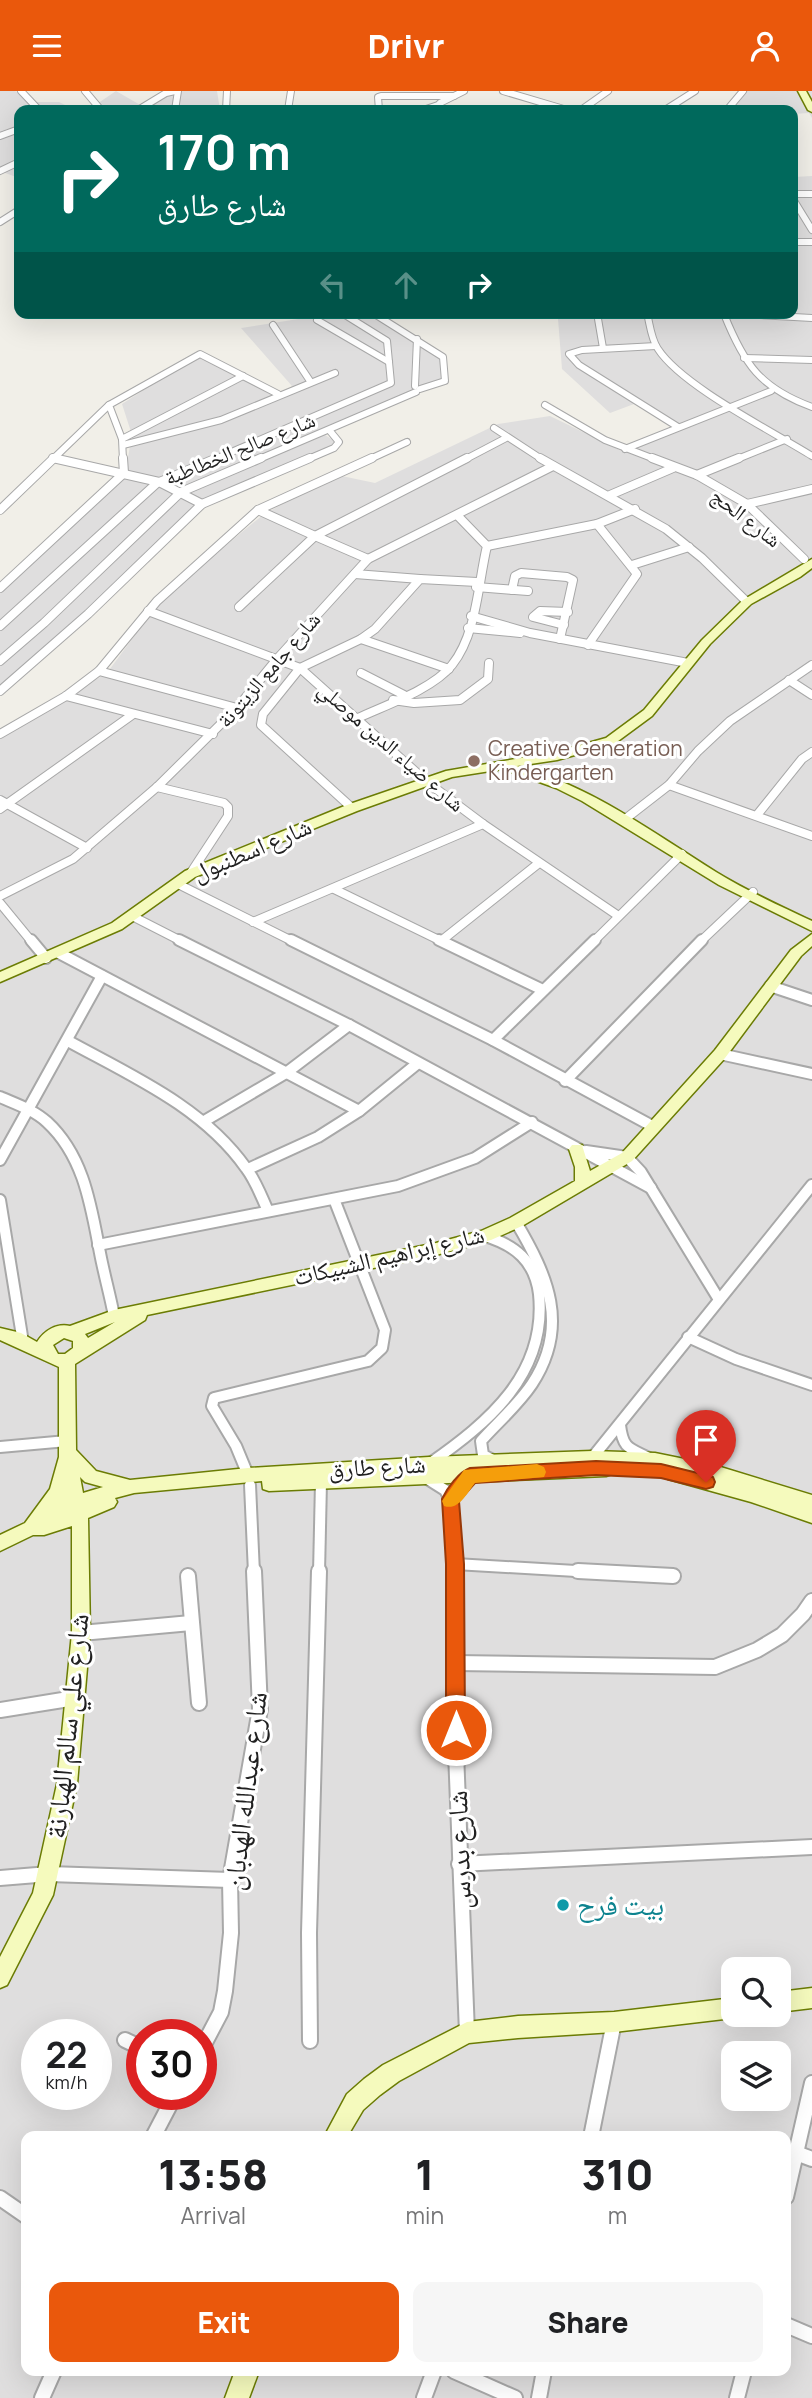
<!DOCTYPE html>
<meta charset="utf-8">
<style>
body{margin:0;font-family:Manrope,"Noto Naskh Arabic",sans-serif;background:#f6f6f6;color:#202124;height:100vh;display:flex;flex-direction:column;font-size:26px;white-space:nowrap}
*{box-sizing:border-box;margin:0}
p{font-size:23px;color:#757577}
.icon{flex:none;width:38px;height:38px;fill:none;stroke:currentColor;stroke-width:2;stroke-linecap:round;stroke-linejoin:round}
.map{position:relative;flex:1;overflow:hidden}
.details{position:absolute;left:21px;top:2040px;width:770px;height:245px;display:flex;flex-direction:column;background:#fff;border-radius:14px;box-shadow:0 7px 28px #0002}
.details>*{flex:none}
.guide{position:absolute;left:14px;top:14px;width:784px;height:214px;border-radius:14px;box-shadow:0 7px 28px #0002;background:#00695c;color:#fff;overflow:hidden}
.tools{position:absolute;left:721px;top:1866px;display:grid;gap:14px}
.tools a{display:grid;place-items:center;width:70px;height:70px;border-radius:14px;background:#fff;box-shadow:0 7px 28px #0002;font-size:35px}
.speed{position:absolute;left:21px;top:1928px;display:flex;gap:14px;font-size:35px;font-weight:700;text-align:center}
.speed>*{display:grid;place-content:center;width:91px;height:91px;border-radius:50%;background:#fff;box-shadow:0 7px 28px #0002;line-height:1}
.speed small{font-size:18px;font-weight:400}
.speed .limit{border:10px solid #d22;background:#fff;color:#111}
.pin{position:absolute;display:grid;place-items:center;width:60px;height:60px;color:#fff;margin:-72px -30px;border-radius:50% 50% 50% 0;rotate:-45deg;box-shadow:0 0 7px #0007}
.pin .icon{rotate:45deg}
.me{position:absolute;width:77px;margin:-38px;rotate:0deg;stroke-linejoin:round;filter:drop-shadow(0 0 5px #0008)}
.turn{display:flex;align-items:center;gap:24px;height:147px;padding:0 28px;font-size:32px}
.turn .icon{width:91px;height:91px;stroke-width:2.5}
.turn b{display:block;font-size:49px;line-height:60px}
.lanes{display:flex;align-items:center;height:66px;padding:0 28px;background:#0003;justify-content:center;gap:35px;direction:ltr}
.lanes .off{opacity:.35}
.eta{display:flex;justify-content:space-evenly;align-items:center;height:119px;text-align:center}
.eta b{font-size:42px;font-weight:800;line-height:49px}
.cta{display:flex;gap:14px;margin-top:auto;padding:14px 28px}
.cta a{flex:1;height:80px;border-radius:14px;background:#ea580c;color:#fff;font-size:28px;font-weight:800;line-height:80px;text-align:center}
.cta a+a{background:#f6f6f6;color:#202124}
header{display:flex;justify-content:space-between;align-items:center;height:91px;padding:0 28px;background:#ea580c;color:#fff;font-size:32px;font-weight:800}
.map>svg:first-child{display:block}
</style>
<header><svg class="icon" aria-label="menu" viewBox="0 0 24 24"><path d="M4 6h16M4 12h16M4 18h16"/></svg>Drivr<svg class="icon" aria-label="person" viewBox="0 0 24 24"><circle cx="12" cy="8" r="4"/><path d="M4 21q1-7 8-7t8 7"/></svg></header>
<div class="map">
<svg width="812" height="2307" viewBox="0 0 812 2307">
<rect width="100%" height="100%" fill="#f1efe8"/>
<!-- residential -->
<g fill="#dfdede" fill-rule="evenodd">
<polygon points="0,0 15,0 31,11 59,11 75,19 19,19 19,85 16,86 0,80"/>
<polygon points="116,0 142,15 169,0 217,0 220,19 137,19 131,17 88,19"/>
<polygon points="738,0 812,0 812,27 809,22 793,23 793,19 722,19"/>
<path d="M812,85V2307H0V644L107,582L163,506L264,423L337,384L375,392L498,333L550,325L624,361L673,335L642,310L610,322L562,278L558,228L591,222H642L653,226L702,222H793V86ZM733,1878H779V1923H733ZM37,1944H96V2004H37ZM142,1944H201V2004H142ZM733,1962H779V2007H733ZM26,2046H786V2280H26Z"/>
<polygon points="315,222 376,222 445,265 447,289 405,305 325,344 340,353 200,413 0,601 0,501 125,383 132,344 122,313 199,263 282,304 292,295 241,237 311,226"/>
</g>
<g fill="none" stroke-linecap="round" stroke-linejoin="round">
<!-- street-far3 casing -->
<g stroke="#a8a8a8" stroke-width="8">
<g id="street-far3">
<polyline points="21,0 39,19"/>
<polyline points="85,0 101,19"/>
<polyline points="503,0 567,19"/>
<polyline points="138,19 166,2 175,0"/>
<polyline points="175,19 178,0"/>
<polyline points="226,19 227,0"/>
<polyline points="288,19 291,0"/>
<polyline points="379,19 378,6 381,5 454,5"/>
<polyline points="423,19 438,14"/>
<polyline points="443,19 438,15 440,12 464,0"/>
<polyline points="581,19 608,0"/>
<polyline points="665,19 695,0"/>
<polyline points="727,19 743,0"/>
<polyline points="0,45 19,38"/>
<polyline points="0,80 19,71"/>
<polyline points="793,103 812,103"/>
<polyline points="793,108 812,139"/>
<polyline points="0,131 19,119"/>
<polyline points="793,151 812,151"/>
<polyline points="321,222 317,229 389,271"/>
<polyline points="373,222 443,266 445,290 420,298"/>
<polyline points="597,222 603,257"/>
<path d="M647,222C650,234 651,248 658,258C682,295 772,340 812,365"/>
<polyline points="721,222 812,227"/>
<path d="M724,223C744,273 760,297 812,316"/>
<polyline points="273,234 310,290"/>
<polyline points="656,255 582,259 569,263 579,274 678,336"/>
<polyline points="744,267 812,269"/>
<polyline points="415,295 417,248"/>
<polyline points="545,314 605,349 657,369"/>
<polyline points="494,337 543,369"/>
<polyline points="122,348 243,285"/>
<polyline points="123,354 221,329 335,282"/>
<polyline points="625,358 771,300"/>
<polyline points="53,367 61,369"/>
<polyline points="52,369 109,314"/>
<polyline points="123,369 122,348 109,314 200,263 278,303"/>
<polyline points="213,369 391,292 387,250 342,222"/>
<polyline points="257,369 416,301"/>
<polyline points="306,369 334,357 339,351 330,340"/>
<polyline points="368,369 407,351"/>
<polyline points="464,369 506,347"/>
<polyline points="735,369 787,348"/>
</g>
</g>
<!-- street-far2 casing -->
<g stroke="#a8a8a8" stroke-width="10">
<g id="street-far2">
<polyline points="53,367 159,391 202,413"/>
<polyline points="540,367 666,438 702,467 747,511"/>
<polyline points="652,367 697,384 747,413 804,468"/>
<polyline points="697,384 739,367"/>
<polyline points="610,404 673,377"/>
<polyline points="747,413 812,398"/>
<polyline points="0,419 54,367"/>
<polyline points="487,455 597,433 635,418"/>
<polyline points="368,468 315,445 467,367"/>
<polyline points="632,474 689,456"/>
<polyline points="355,483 420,488"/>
<polyline points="476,496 528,500"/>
<polyline points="0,497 124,382 123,367"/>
<polyline points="512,499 515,485 521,482 567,486 573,489 560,548"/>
<polyline points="239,516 315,445 258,419"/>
<polyline points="148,520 300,577 427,691 483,733 617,824"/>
<polyline points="471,525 530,542 688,572"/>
<polyline points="564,534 533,526 540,520 568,521"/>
<polyline points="0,535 157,392 217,367"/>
<polyline points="468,537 520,542"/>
<polyline points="588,554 637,483 597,433"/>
<polyline points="0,570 44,532 181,401 261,367"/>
<polyline points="449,578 361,548 375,538 420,488 477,491"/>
<polyline points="99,580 237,617"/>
<polyline points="361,582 404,604"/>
<polyline points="789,589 812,604"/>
<polyline points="0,600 88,523 202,413 310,367"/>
<polyline points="66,605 213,643"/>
<polyline points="393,609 414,612 460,609 488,588 489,572"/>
<path d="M358,627C386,614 433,598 452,574C477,543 478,492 487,455L457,424"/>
<polyline points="0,643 66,605 99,580 157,510 258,419 372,367"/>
<polyline points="669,694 812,745"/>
<polyline points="157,696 224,712 228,716 228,725 190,783"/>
<polyline points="0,709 87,757"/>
<polyline points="352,717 261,634 263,623 300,577 361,548"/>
<polyline points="0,718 132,624"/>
<polyline points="757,724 802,668 812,661"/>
<polyline points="624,729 669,694 698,660 730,630 812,574"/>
<polyline points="178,793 294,851"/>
<polyline points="334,798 443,851"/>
<polyline points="0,805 73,768 157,696 237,617 277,568 368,468 553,375"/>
<polyline points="0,812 32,851"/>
<polyline points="134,826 183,851"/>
<polyline points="253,831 483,733"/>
<polyline points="441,850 539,772"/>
<polyline points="593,851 682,763"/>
<polyline points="700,851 753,801"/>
</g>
</g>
<!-- street-far1 casing -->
<g stroke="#a8a8a8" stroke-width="14">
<g id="street-far1">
<polyline points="31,849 46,867"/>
<polyline points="179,849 349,934 651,1097"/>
<polyline points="291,849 493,949 654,1036"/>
<polyline points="439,849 543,899"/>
<polyline points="59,862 359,1020"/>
<polyline points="770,895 812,909"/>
<polyline points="493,949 595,849"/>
<path d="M68,950C132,985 203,1016 246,1077C256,1090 261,1105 268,1120"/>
<polyline points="720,963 812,983"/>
<polyline points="565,990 702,849"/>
<path d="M0,1006C16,1013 34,1019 47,1031C84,1065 91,1115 100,1162C104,1183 110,1204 114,1225"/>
<polyline points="206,1029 286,982 349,934"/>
<polyline points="586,1060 627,1066 641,1081 718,1207"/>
<polyline points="0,1069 102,885"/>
<polyline points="248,1078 318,1046 359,1020 418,972"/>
<polyline points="0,1109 22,1245"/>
<polyline points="98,1154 398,1095 475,1067 532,1031"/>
<polyline points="688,1246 736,1268 812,1294"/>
<path d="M620,1334C623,1358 629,1357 649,1367"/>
<polyline points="0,1356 67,1350"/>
<polyline points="592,1367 812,1094"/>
<path d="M495,1370L483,1364L481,1350C498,1331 518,1314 532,1293C570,1235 548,1185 516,1131"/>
<path d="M429,1373C489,1331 547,1283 539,1203C535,1170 515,1154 485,1145"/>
<polyline points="248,1384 236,1355 212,1315 214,1307 368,1270 382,1257 385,1239 334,1108"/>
<polyline points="426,1387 445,1399 450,1408 455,1482"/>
<polyline points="250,1394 254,1482"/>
<polyline points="450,1408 470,1385"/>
<polyline points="455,1473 610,1482"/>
<polyline points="319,1482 321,1391"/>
</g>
</g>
<!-- street casing -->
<g stroke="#a8a8a8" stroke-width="18">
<g id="street">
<polyline points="455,1480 456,1661 467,1942"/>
<polyline points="578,1480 673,1485"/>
<polyline points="188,1485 199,1612"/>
<polyline points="81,1542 191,1532"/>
<polyline points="455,1572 715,1576 757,1559 782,1544 803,1523 812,1510"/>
<polyline points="0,1619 75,1607"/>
<polyline points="459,1773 812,1756"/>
<polyline points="0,1787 49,1783 230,1789"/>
<polyline points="125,1949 142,1957"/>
<polyline points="310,1950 309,1842 319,1480"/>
<polyline points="201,1959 221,1921 225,1900 231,1842 230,1789 260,1618 254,1480"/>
<polyline points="153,2046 175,2004"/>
<polyline points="591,2046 614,1931"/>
<polyline points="796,2062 812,2068"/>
<polyline points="786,2106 812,1992"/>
<polyline points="0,2107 26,2125"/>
<polyline points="786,2234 812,2245"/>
<polyline points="454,2280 515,2307"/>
<polyline points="42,2307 54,2280"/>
<polyline points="424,2307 434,2280"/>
<polyline points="539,2307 544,2280"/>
<polyline points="737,2307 744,2280"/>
</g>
</g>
<!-- secondary casing -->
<g stroke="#6b7c04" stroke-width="3">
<g id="secondary">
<polygon points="798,0 806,0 812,11 812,21 808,19"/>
<path d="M812,468V477L800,486L751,513L710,553L652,625L614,653L557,669L517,675C591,695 652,741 716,781C747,800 780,815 812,830V840L719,794L582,710L556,697L503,678L452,686L357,720L195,786L122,838L0,891V881L112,832L185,780L347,714L446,680L556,661L606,647L644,619L702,549L743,509Z"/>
<path d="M812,843V855L801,865L725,967L632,1070L522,1135L491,1149L436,1164L147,1224L145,1229L75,1273L76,1359L96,1380L130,1389L248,1377L429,1366L592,1360L655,1362L714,1374L812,1404V1432L751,1411L668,1388L665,1383L668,1379L613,1375L615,1378L612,1383L606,1385L269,1400L263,1398L262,1390L134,1402L115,1407L117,1411L114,1416L88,1427L90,1542L77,1693L53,1804L7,1894L0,1897V1866L33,1802L57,1693L72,1542V1435L44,1444H33L0,1460V1444L25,1432L50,1398L59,1366V1276L0,1249V1237L21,1242L37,1251C44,1240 56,1232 70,1235L114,1219L436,1152L481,1140L510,1127L575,1090V1076L569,1058L572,1054H582L590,1080L622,1062L715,959L791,859ZM115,1231L88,1247L85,1243ZM64,1247L73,1250V1257L65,1263H58L53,1254ZM80,1386L85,1391L103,1396L83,1402Z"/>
<polygon points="812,1897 812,1917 779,1921 779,1901"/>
<polygon points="733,1907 733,1923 741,1923 733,1927 614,1941 518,1947 469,1952 399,1990 380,2004 363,2019 347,2046 324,2046 347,2003 364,1988 383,1974 467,1931 518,1925 614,1921"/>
<polygon points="235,2280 259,2280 249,2307 225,2307"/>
</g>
</g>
<!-- street-far3 -->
<use href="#street-far3" stroke="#fff" stroke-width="6"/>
<!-- street-far2 -->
<use href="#street-far2" stroke="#fff" stroke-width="8"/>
<!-- street-far1 -->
<use href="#street-far1" stroke="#fff" stroke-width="10"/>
<!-- street -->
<use href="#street" stroke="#fff" stroke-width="14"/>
<!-- secondary -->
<use href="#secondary" fill="#f5fabd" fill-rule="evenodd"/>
</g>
<!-- route -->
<path fill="#ea580c" stroke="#983908" stroke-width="2" d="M596,1370L661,1373L706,1384L713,1386L715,1391L713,1396L706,1398L661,1387L596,1384L475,1392L459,1410L464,1473L465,1639L462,1645L456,1648L449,1645L446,1639V1473L442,1408C447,1397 459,1381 470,1377Z"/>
<!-- slow -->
<path fill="#f59e0b" d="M537,1373L544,1376L546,1381L544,1386L475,1392C467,1402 459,1420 444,1415L442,1410L464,1379Z"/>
<!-- markers -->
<circle fill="#8d6e63" stroke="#fff" stroke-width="2.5" cx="474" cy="670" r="7"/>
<circle fill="#0f9aa8" stroke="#fff" stroke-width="2.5" cx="563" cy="1814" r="7"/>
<g text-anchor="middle" stroke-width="6" stroke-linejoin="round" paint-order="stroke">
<!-- far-street labels -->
<g font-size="21" fill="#212121" stroke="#fff">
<text transform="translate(240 358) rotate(-22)" y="7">شارع صالح الخطاطبة</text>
<text transform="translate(746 427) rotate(38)" y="7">شارع الحج</text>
<text transform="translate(269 579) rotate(-49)" y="7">شارع جامع الزيتونة</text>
<text transform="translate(391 656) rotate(41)" y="7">شارع ضياء الدين موصلي</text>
</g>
<!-- far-education labels -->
<g font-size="21" fill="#785e54" stroke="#fff" text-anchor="start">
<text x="488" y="665">Creative Generation<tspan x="488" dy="24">Kindergarten</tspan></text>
</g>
<!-- street labels -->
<g font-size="24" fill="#212121" stroke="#fff">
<text transform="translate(252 759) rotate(-23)" y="8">شارع اسطنبول</text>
<text transform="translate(389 1165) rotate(-13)" y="8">شارع إبراهيم الشبيكات</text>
<text transform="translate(377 1376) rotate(-3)" y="8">شارع طارق</text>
</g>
<!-- near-street labels -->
<g font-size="28" fill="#212121" stroke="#fff">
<text transform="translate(67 1635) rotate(-84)" y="10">شارع علي سالم الهبارنة</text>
<text transform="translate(245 1700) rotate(-83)" y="10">شارع عبدالله الهدبان</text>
<text transform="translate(459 1759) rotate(-92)" y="10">شارع بدرس</text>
</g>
<!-- near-culture labels -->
<g font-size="28" fill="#0d838f" stroke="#fff" text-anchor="start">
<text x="577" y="1824">بيت فرح</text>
</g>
</g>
</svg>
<div class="tools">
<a><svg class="icon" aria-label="search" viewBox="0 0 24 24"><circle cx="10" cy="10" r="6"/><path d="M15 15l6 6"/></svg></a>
<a><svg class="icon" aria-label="layers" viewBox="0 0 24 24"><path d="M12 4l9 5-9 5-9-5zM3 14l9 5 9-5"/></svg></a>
</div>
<div class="speed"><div>22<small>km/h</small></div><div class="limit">30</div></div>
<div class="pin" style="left:706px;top:1391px;background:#d93025"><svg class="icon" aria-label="arrive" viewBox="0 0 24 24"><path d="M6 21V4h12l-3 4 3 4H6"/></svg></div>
<svg class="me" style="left:456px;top:1639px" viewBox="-20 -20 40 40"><circle r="17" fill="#ea580c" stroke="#fff" stroke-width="3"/><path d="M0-11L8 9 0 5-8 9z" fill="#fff"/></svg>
<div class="guide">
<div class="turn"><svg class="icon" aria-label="right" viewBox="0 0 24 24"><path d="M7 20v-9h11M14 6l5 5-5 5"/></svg><div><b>170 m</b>شارع طارق</div></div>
<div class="lanes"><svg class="icon off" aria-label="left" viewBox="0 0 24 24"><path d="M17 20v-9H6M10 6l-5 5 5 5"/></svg><svg class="icon off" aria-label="ahead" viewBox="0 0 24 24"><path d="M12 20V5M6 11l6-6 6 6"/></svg><svg class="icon" aria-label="right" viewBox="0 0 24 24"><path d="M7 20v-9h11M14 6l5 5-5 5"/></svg></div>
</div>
<section class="details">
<div class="eta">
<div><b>13:58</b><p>Arrival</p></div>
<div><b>1</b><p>min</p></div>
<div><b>310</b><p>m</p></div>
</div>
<div class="cta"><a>Exit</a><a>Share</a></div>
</section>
</div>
